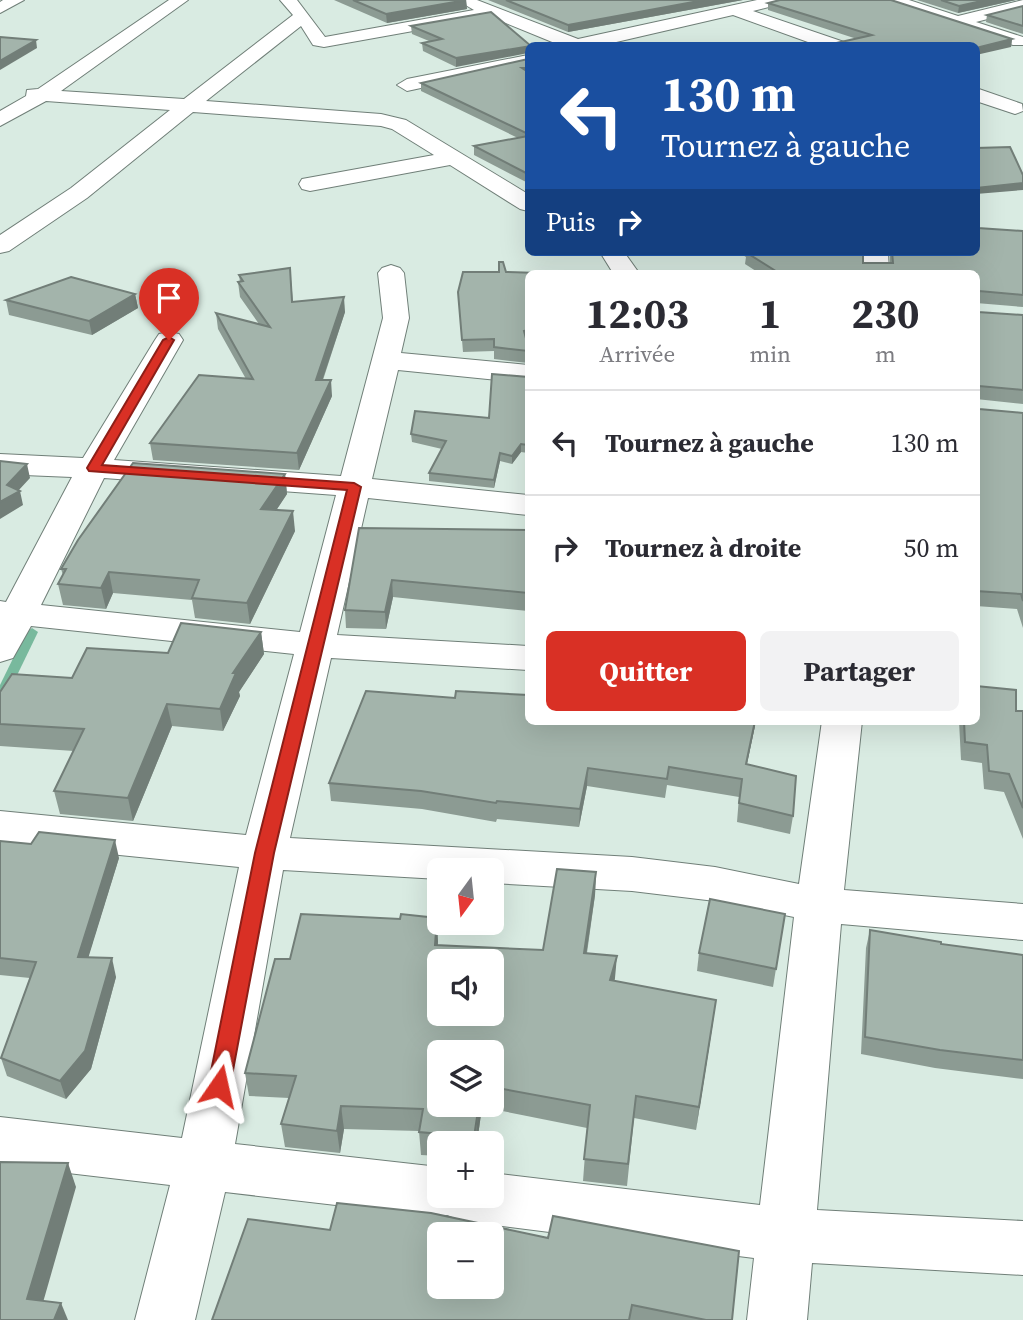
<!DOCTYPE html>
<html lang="fr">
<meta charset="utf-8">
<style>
body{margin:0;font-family:"Source Serif 4",serif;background:#f2f2f3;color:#2b2b33;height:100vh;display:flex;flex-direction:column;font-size:26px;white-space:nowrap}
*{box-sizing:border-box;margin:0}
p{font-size:23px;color:#7c7c81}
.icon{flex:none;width:38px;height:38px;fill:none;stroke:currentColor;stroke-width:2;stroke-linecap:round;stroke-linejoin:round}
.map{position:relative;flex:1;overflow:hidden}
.drawer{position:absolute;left:525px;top:270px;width:455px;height:455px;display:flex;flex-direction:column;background:#fff;border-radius:10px;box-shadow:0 7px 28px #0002}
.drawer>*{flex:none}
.hud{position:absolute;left:525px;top:42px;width:455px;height:214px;border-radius:10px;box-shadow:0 7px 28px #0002;background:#1a4fa0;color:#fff;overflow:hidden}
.needle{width:46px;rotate:195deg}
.controls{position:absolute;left:427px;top:858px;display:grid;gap:14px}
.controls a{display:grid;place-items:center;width:77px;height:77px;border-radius:10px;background:#fff;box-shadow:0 7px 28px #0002;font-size:35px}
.pin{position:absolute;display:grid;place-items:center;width:60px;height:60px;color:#fff;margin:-72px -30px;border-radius:50% 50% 50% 0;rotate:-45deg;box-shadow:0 0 7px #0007}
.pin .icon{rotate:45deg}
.me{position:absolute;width:77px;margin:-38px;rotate:11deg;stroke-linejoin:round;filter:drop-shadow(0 0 5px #0008)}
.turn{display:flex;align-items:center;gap:24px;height:147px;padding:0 21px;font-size:32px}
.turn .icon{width:91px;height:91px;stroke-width:2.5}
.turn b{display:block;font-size:49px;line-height:60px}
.then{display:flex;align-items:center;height:66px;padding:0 21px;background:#0003;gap:14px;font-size:26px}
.eta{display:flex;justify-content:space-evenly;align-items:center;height:119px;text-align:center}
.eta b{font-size:42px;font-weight:700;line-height:49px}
.action{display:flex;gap:14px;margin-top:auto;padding:14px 21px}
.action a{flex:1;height:80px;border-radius:10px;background:#d93025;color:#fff;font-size:28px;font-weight:700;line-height:80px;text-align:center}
.action a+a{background:#f2f2f3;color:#2b2b33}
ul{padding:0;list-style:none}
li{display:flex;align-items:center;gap:21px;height:105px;padding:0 21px;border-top:2px solid #e1e1e2}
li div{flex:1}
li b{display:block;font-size:26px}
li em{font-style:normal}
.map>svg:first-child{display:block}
</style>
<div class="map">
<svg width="1023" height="1320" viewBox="0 0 1023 1320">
<rect width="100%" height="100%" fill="#d9ebe2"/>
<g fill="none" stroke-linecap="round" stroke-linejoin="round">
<!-- stream -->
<polygon fill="#78b99d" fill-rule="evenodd" points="32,628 38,632 6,698 0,702 0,685 26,632"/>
<!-- minor casing -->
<g stroke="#707f78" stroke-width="2">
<g id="minor">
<polygon points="3,0 24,0 0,13 0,2"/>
<polygon points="169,0 188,0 61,91 184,99 293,15 280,0 297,0 325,37 474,10 462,3 464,0 477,0 578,39 757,0 787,0 785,3 753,11 844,42 847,46 819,46 733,15 599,46 562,46 491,17 324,47 313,45 301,26 206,101 381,114 406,120 528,194 528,211 520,209 450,165 310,191 302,189 299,184 302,179 434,155 392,129 381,126 193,112 87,198 9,251 0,253 0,235 71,188 170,110 46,101 0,126 0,111 26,96 27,90 38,89"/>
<polygon points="884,0 909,0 958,16 1023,0 1023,10 976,22 1023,37 1023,45 1013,45 886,3"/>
<polygon points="528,55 528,65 407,91 397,85 407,79"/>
<polygon points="976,88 1022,104 1023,111 1015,114 976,101"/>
<polygon points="600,252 624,252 639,273 613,273"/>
<polygon points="864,252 888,252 889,273 863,273"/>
<path d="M391,265L400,268L404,273L409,318L401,353L528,365V383L398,370L372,479L528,495V515L368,498L337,635L528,646V670L331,658L290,838L632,857L715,867L799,884L822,721H862L844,890L1023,904V940L841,924L817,1210L1023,1221V1275L812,1263L807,1320H747L754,1258L463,1221L447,1215L439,1217L225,1192L195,1320H135L170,1185L0,1165V1117L182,1138L239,867L0,843V811L246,835L294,654L31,626L13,658L0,662V601L6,602L72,477L0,474V454L83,458L155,340L159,334L169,332L179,334L183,340L114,460L341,476L383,318L378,273L382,268ZM104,478L336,495L300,632L41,605ZM283,870L439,879V870H492V883L632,891L715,901L794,917L760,1205L492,1173V1195H439V1167L235,1144Z"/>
</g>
</g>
<!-- minor -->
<use href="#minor" fill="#fff" fill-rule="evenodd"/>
</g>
<!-- wall -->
<g fill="#8c9b93" fill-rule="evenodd">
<polygon points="334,0 466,0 467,9 387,23"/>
<polygon points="488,0 743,0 568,32"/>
<polygon points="917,0 1016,0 958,13"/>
<polygon points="768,3 1012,39 1011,47 976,46 831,46 832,44 857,39 768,10"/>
<polygon points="1023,6 1023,34 986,22 987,15"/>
<polygon points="491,12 456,67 423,51 422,43 429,41 412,34 411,26"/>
<polygon points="528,59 528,183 474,155 474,146 518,138 421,91 421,83"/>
<polygon points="978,228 1023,231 1023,307 976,303 976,273 759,273 745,264 746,257 738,252 863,252 863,263 890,263 890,252 976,252"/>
<polygon points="290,268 293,302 345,312 323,380 332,396 299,470 153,460 150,443 246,379 218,329 216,313 259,324 240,297 238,282 240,282 239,275"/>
<polygon points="506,272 528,273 528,342 527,342 528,363 494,359 494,351 463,352 458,292"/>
<polygon points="135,294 138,308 92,335 9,315 6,300"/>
<polygon points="978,312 1023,315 1023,404 976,399"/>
<polygon points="528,377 528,453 521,452 512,464 500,461 494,488 429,481 429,473 442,449 412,442 411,434 489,418"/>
<polygon points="976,407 979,409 1023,413 1023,628 1017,609 976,606"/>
<polygon points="285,474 287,494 276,510 295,531 250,624 195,618 192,600 113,593 106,609 63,605 58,584 63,575 61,569"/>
<polygon points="359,528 528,530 528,611 393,597 386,629 346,628 345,610"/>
<polygon points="261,632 264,654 239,692 240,696 223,731 172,726 133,821 60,814 54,791 74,751 0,746 0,692 72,678 168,653"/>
<polygon points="455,698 756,721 747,764 793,816 790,834 737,822 739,797 667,785 665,798 587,786 579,827 497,819 496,822 422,809 331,801 329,783"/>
<polygon points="1016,711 1023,711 1023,839 1004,792 984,789 982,763 961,760 959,721 976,721"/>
<polygon points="0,841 119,858 88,957 116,977 91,1069 66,1099 7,1076 1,1058 30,978 0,975"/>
<path d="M596,872L595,895L587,953L615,978L614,981L713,1022L696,1130L634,1118L627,1186L583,1181L587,1128L482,1107L477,1143H439V1156L421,1155L419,1131L344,1129L340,1153L285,1147L281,1124L289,1098L249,1096L245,1073L290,959L438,941V945L543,950ZM492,1052V1104H439Z"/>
<polygon points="785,914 773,987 697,971 699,953"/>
<polygon points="870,930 941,944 1023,955 1023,1079 935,1068 861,1054 866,948"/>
<polygon points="248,1219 732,1320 212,1320"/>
</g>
<!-- shaded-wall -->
<g fill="#727e78">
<polygon points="466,0 467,9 387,23 386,14"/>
<polygon points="704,0 743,0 568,32 568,25"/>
<polygon points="986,0 1016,0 958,13 959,6"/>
<polygon points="1012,39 1011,47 976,55 976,48"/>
<polygon points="36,40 37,48 0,70 0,61"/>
<polygon points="528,46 528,53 456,67 456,58"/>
<polygon points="1023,183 1023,190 976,194 976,188"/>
<polygon points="135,294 138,308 92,335 89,321"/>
<polygon points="344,297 345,312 317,396 316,380"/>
<polygon points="331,380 332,396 299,470 297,453"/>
<polygon points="521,444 521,452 512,464 512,456"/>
<polygon points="500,453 500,461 494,488 494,480"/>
<polygon points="27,464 30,478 18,491 20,491 23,505 0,519 0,502 7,485"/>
<polygon points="285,474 287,494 264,529 261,509"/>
<polygon points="293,511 295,531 250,624 247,603"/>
<polygon points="109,572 113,593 106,609 101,588"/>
<polygon points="392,580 393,597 386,629 385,612"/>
<polygon points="261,632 264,654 239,692 240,696 223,731 220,709 233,673"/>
<polygon points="167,704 172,726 133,821 128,798"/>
<polygon points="755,721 756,721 743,782 746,764"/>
<polygon points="588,768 587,786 579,827 580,809"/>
<polygon points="115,840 119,858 83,975 78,957"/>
<polygon points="596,872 595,895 583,976 584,953"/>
<polygon points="437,918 438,941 436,968 435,945"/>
<polygon points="617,956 615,978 609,1003 610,980"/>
<polygon points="112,958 116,977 91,1069 66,1099 60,1081"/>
<polygon points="716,1000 713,1022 696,1130 699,1107"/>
<polygon points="479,1104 482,1104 482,1107 477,1143 475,1143"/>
<polygon points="341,1106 344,1129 340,1153 337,1131"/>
<polygon points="68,1163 76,1187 38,1320 27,1299"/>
<polygon points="61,1303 68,1320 54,1320"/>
</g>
<!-- building -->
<g fill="#a3b4ab" stroke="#727e78" stroke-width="2" fill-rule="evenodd">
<polygon points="353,0 466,0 386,14"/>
<polygon points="506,0 704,0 568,25"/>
<polygon points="780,0 891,0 1012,39 976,48 976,46 835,46 832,44 872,35 768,3"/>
<polygon points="941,0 986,0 959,6"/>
<polygon points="1023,6 1023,26 987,15"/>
<polygon points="491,12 531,46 456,58 422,43 442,39 411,26"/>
<polygon points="0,37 36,40 0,61"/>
<polygon points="528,59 528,68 522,68 528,72 528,134 421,83"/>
<polygon points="528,136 528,174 474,146"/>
<polygon points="1010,147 1023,175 1023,183 976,188 976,148"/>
<polygon points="976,225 978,228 1023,231 1023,295 979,291 976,293 976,273 779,273 747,253 863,252 863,263 893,263 892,252 976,252"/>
<polygon points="499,262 503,262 506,272 539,273 528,273 528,330 524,331 528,346 528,351 494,347 494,339 462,340 458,292 463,272 499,272"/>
<polygon points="290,268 292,302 344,297 316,380 331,380 297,453 150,443 199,375 253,379 216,313 270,327 238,282 243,281 239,275"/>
<polygon points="71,277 135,294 89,321 6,300"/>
<polygon points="976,310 978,312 1023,315 1023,390 979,386 976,389"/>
<polygon points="492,374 528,377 528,445 521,444 512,456 500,453 494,480 429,473 446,441 411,434 415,411 489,418"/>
<polygon points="976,407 979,409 1023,413 1023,601 1021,594 976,591"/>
<polygon points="0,461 27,464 7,485 20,491 0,502"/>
<polygon points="133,463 285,474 261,509 293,511 247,603 192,598 199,580 109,572 101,588 58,584 66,569 61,569 78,540"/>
<polygon points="359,528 528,530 528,593 392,580 385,612 345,610"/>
<polygon points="181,623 261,632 233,673 236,673 220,709 167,704 128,798 54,791 84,729 0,724 0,692 12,674 72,678 87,648 168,653"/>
<polygon points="976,686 1016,690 1016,711 1023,711 1023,808 1009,774 989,771 987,745 965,742 964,721 976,721"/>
<polygon points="366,691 455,698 456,691 528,695 528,721 755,721 746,764 796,776 793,816 739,803 742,779 669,767 667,779 588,768 580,809 497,801 496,803 421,791 329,783"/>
<polygon points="39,832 115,840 78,957 112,958 85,1051 60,1081 1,1058 36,962 0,958 0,841 31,844"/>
<path d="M557,869L596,872L584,953L617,956L610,980L716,1000L699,1107L636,1096L628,1164L584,1159L590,1105L492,1087V1052H439V1104H479L474,1137L419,1132L423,1109L341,1106L337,1131L281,1124L296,1076L245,1073L275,959H290L301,914L400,919L401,914L437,918L435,945L543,950ZM439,961H492V1013H439Z"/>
<polygon points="710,899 785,914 776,969 699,953"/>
<polygon points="870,930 941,942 941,944 1023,955 1023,1060 940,1050 865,1037"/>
<polygon points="0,1162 68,1163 27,1299 61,1303 54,1320 0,1320"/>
<path d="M337,1203L431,1213L548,1238L553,1216L739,1251L732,1320H706L632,1305L629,1320H212L248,1219L330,1230ZM439,1234H492V1286H439Z"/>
</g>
<!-- route -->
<polygon fill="#d93025" stroke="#8d1f18" stroke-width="2" points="169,337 174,340 102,465 354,483 361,487 274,853 230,1086 226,1092 219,1095 211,1092 208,1086 255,853 347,490 89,471 87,468 163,340"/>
</svg>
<div class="controls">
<a><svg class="needle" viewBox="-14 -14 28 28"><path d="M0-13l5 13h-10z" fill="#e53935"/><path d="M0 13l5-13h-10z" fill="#7c7c81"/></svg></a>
<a><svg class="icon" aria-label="sound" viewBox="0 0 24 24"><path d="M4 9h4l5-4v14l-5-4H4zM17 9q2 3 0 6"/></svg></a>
<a><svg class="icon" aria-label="layers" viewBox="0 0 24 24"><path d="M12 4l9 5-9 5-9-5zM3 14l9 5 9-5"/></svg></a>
<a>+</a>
<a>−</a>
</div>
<div class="pin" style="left:169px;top:340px;background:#d93025"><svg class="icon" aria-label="arrive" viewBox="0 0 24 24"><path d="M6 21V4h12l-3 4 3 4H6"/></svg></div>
<svg class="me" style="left:219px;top:1086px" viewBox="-20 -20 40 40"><path d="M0-17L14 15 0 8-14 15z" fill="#d93025" stroke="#fff" stroke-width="4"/></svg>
<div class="hud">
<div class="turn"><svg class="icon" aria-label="left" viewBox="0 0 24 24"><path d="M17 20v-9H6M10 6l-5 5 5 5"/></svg><div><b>130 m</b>Tournez à gauche</div></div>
<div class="then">Puis<svg class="icon" aria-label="right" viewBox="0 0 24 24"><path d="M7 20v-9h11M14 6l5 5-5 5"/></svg></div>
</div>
<section class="drawer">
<div class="eta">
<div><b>12:03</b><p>Arrivée</p></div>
<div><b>1</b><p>min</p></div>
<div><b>230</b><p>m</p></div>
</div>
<ul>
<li><svg class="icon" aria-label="left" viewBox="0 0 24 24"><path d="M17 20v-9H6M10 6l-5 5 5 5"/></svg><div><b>Tournez à gauche</b></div><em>130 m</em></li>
<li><svg class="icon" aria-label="right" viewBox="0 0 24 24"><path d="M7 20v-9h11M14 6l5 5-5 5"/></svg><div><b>Tournez à droite</b></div><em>50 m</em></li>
</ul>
<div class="action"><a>Quitter</a><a>Partager</a></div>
</section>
</div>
